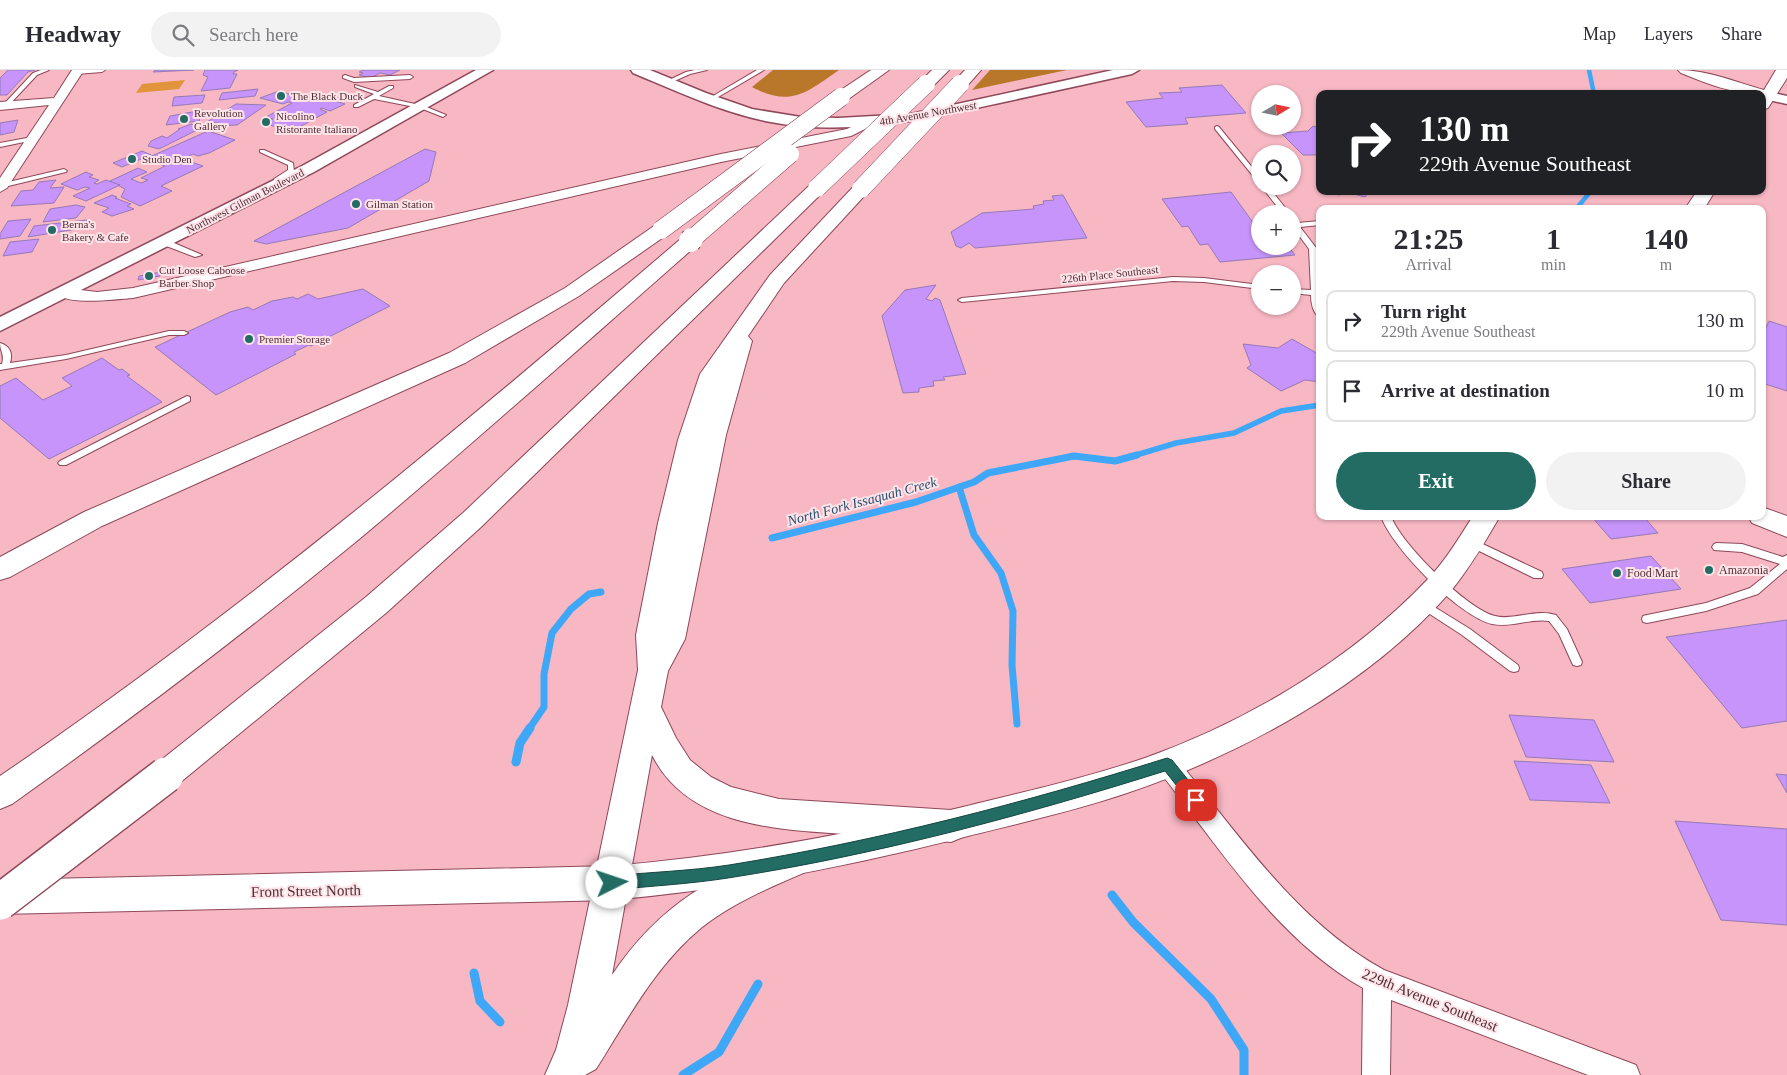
<!DOCTYPE html>
<meta charset="utf-8">
<style>
body{margin:0;font-family:Georgia,serif;background:#f2f2f3;color:#2b2b33;height:100vh;display:flex;flex-direction:column;font-size:19px;white-space:nowrap}
*{box-sizing:border-box;margin:0}
p{font-size:16px;color:#7c7c81}
.icon{flex:none;width:28px;height:28px;fill:none;stroke:currentColor;stroke-width:2;stroke-linecap:round;stroke-linejoin:round}
.map{position:relative;flex:1;overflow:hidden}
.side{position:absolute;left:1316px;top:135px;width:450px;height:315px;display:flex;flex-direction:column;background:#fff;border-radius:10px;box-shadow:0 1px 4px #0004}
.side>*{flex:none}
.banner{position:absolute;left:1316px;top:20px;width:450px;height:105px;border-radius:10px;box-shadow:0 1px 4px #0004;background:#202124;color:#fff;overflow:hidden}
.needle{width:32px;rotate:80deg}
.controls{position:absolute;left:1251px;top:15px;display:grid;gap:10px}
.controls a{display:grid;place-items:center;width:50px;height:50px;border-radius:50%;background:#fff;box-shadow:0 1px 4px #0004;font-size:25px}
.pin{position:absolute;display:grid;place-items:center;width:42px;height:42px;color:#fff;margin:-21px;border-radius:10px;box-shadow:0 2px 8px #0006}
.me{position:absolute;width:55px;margin:-28px;rotate:86deg;stroke-linejoin:round;filter:drop-shadow(0 0 4px #0008)}
.turn{display:flex;align-items:center;gap:18px;height:105px;padding:0 20px;font-size:22px}
.turn .icon{width:65px;height:65px;stroke-width:2.5}
.turn b{display:block;font-size:35px;line-height:42px}
.eta{display:flex;justify-content:space-evenly;align-items:center;height:85px;text-align:center}
.eta b{font-size:30px;font-weight:700;line-height:35px}
.action{display:flex;gap:10px;margin-top:auto;padding:10px 20px}
.action a{flex:1;height:58px;border-radius:30px;background:#226c64;color:#fff;font-size:20px;font-weight:700;line-height:58px;text-align:center}
.action a+a{background:#f2f2f3;color:#2b2b33}
ul{padding:0;list-style:none}
li{display:flex;align-items:center;gap:15px;height:62px;margin:0 10px 8px;padding:0 10px;border:2px solid #e1e1e2;border-radius:10px}
li div{flex:1}
li b{display:block;font-size:19px}
li em{font-style:normal}
header{display:flex;align-items:center;gap:30px;box-sizing:border-box;height:70px;padding:0 25px;background:#fff;border-bottom:1px solid #e1e1e2}
header strong{font-size:24px}
nav{display:flex;gap:28px;margin-inline-start:auto;font-size:18px}
.search{width:350px;height:45px;background:#f2f2f3;display:flex;align-items:center;gap:12px;box-sizing:border-box;padding:0 18px;border-radius:28px;color:#7c7c81;font-size:19px}
.map>svg:first-child{display:block}
</style>
<header>
<strong>Headway</strong>
<div class="search"><svg class="icon" aria-label="search" viewBox="0 0 24 24"><circle cx="10" cy="10" r="6"/><path d="M15 15l6 6"/></svg>Search here</div>
<nav><a>Map</a><a>Layers</a><a>Share</a></nav>
</header>
<div class="map">
<svg width="1787" height="1005" viewBox="0 0 1787 1005">
<rect width="100%" height="100%" fill="#f7b7c3"/>
<!-- green -->
<polygon fill="#e1943c" points="185,10 179,19 136,23 142,14"/>
<!-- forest -->
<g fill="#b9772a">
<path d="M773,0H839C807,22 791,38 752,17Z"/>
<polygon points="990,0 1067,0 972,20"/>
</g>
<g fill="none" stroke-linecap="round" stroke-linejoin="round">
<!-- stream-far3 -->
<g stroke="#3ea7f8" stroke-width="4.5">
<polyline points="1589,0 1594,24"/>
<polyline points="1576,139 1591,121"/>
</g>
<!-- stream-far2 -->
<polyline stroke="#3ea7f8" stroke-width="5.5" points="1133,386 1176,373 1234,363 1281,341 1320,335"/>
<!-- stream-far1 -->
<g stroke="#3ea7f8" stroke-width="7">
<polyline points="959,417 974,465 1001,503 1013,541 1012,595 1017,654"/>
<polyline points="772,468 916,432 974,412 988,403 1074,386 1115,391 1137,385"/>
<polyline points="529,659 544,637 544,604 552,563 571,539 589,524 601,522"/>
</g>
<!-- stream -->
<g stroke="#3ea7f8" stroke-width="9">
<polyline points="516,692 520,673 530,658"/>
<polyline points="1112,825 1133,852 1211,929 1244,980 1244,1005"/>
<polyline points="474,903 480,931 500,952"/>
<polyline points="683,1005 719,982 758,914"/>
</g>
</g>
<!-- building -->
<g fill="#c694fa" stroke="#977ab7">
<polygon points="8,0 35,0 28,2 7,25 0,25 0,8"/>
<polygon points="155,0 194,0 153,2"/>
<polygon points="205,0 238,0 234,2 233,4 237,4 230,18 201,21 208,7 203,5"/>
<polygon points="363,0 400,0 390,5 380,3 371,8 359,5 363,3 359,2"/>
<polygon points="1222,15 1246,43 1185,48 1188,54 1146,57 1126,32 1163,28 1159,23 1182,22 1179,18"/>
<polygon points="258,19 255,26 219,30 222,23"/>
<polygon points="279,21 296,26 295,28 300,30 320,26 345,34 330,41 322,38 320,39 327,42 294,60 285,57 281,59 265,53 273,49 266,47 292,33 288,32 283,34 260,28"/>
<polygon points="205,25 202,33 172,36 174,27"/>
<polygon points="236,34 266,35 237,55 215,56 219,53 207,52"/>
<polygon points="203,40 199,51 166,55 170,46"/>
<polygon points="18,50 14,62 0,65 0,53"/>
<polygon points="191,54 203,57 159,79 148,76 151,71 162,66 167,68 180,59 178,59"/>
<polygon points="1313,56 1320,58 1320,85 1303,85 1281,63 1308,61"/>
<polygon points="208,61 235,70 209,83 198,86 193,84 183,89 203,96 161,116 172,121 140,136 121,127 125,119 110,111 138,98 147,102 131,109 141,113 148,110 141,108 165,96 145,89"/>
<polygon points="425,79 436,82 429,111 348,158 266,174 254,171"/>
<polygon points="142,81 151,85 122,97 113,93"/>
<polygon points="86,102 93,105 89,107 99,110 94,113 97,114 106,110 120,115 86,131 73,126 90,118 85,117 77,120 61,114"/>
<polygon points="56,110 50,118 64,117 54,133 11,136 21,121 33,120 39,112"/>
<polygon points="1334,121 1384,121 1369,122 1365,127 1350,123 1338,125"/>
<polygon points="1231,122 1257,158 1260,158 1260,176 1288,176 1295,185 1220,192 1208,174 1200,175 1188,156 1182,157 1162,129"/>
<polygon points="112,125 117,127 115,128 131,134 127,136 134,139 112,146 102,142 109,138 94,133"/>
<polygon points="1063,125 1087,168 975,178 969,173 961,178 956,176 951,162 982,143 1034,139 1033,136 1044,134 1043,131 1054,130 1052,126"/>
<polygon points="76,135 85,137 76,148 43,152 50,139"/>
<polygon points="31,149 20,166 0,169 0,164 8,151"/>
<polygon points="87,150 83,158 28,167 34,156"/>
<polygon points="39,169 32,182 3,186 10,172"/>
<polygon points="161,202 160,206 138,210 139,206"/>
<polygon points="936,215 926,229 932,231 935,228 940,230 966,304 943,307 945,310 933,311 934,316 919,318 919,322 903,323 882,246 905,220"/>
<polygon points="363,219 390,236 311,276 309,275 294,282 296,284 216,325 155,277 230,242 248,237 253,240 272,231 293,227 297,229 308,224 318,229"/>
<polygon points="1769,251 1787,257 1787,321 1762,313 1762,265"/>
<polygon points="1292,269 1320,285 1320,312 1305,310 1281,321 1247,298 1251,295 1243,274 1278,278"/>
<polygon points="102,288 119,300 122,299 130,305 127,306 162,332 49,389 0,348 0,316 16,308 43,330 72,316 62,308"/>
<polygon points="1591,446 1643,446 1658,463 1611,469"/>
<polygon points="1651,486 1681,519 1590,533 1562,499"/>
<polygon points="1787,550 1787,651 1742,658 1666,567"/>
<polygon points="1509,645 1594,650 1614,692 1526,687"/>
<polygon points="1514,691 1591,695 1610,733 1530,730"/>
<polygon points="1776,704 1787,705 1787,723"/>
<polygon points="1675,751 1787,759 1787,855 1721,850"/>
</g>
<g fill="none" stroke-linecap="round" stroke-linejoin="round">
<!-- service casing -->
<g stroke="#8e4859" stroke-width="2">
<g id="service">
<polygon points="41,0 49,0 37,5 8,36 4,36 4,34 33,3"/>
<polygon points="80,0 105,0 102,2 76,4 73,2"/>
<polygon points="695,0 707,0 690,4 670,13 665,12 686,2"/>
<polygon points="757,0 764,0 713,30 708,29"/>
<polygon points="345,5 354,8 410,5 413,7 410,9 354,12 343,8 343,6"/>
<polygon points="355,15 378,22 389,16 393,16 393,18 379,26 424,36 446,45 443,47 420,38 374,29 358,37 354,37 354,35 374,24 355,17"/>
<polygon points="1217,56 1219,57 1260,107 1260,113 1258,112 1215,59 1215,57"/>
<polygon points="32,67 34,68 34,70 0,77 0,73"/>
<polygon points="260,80 264,80 293,93 294,101 278,111 274,111 274,109 288,100 288,95 260,82"/>
<polygon points="64,99 67,101 66,102 0,118 0,114"/>
<polygon points="1261,116 1268,116 1290,144 1283,144"/>
<path d="M1292,149L1297,153L1320,151V155L1300,157L1317,179L1320,247C1313,244 1311,233 1311,225L1292,223V219L1311,220L1309,179L1292,156Z"/>
<polygon points="161,170 167,170 202,185 195,187 161,174"/>
<polygon points="1173,207 1204,208 1260,215 1260,219 1204,212 1173,211 962,232 958,230 962,228"/>
<path d="M169,261H184L188,263L184,265H169L66,289L0,300V294H2C5,285 0,281 0,273C10,276 13,283 10,293L66,285Z"/>
<polygon points="187,326 190,327 190,331 66,395 60,395 58,393 60,391"/>
<path d="M1381,446H1391C1399,472 1468,540 1495,546C1515,551 1535,538 1556,545L1567,559L1582,592L1581,595L1577,596L1573,595L1559,564L1549,551C1530,548 1511,558 1492,554C1460,547 1391,477 1381,446Z"/>
<polygon points="1470,468 1542,502 1543,505 1542,508 1534,508 1467,475 1465,472 1467,469"/>
<polygon points="1717,473 1742,474 1783,487 1787,485 1787,499 1758,524 1706,541 1647,553 1643,552 1642,549 1643,546 1647,545 1706,533 1750,518 1780,494 1742,482 1714,480 1712,477 1714,474"/>
<polygon points="1423,530 1470,559 1518,595 1519,598 1518,601 1514,602 1510,601 1462,565 1419,537 1418,534 1419,531"/>
</g>
</g>
<!-- minor casing -->
<g stroke="#8e4859" stroke-width="2">
<g id="minor">
<polygon points="72,0 84,0 7,118 0,122 0,108 49,35 0,40 0,32 54,28"/>
<path d="M869,48L873,49L875,52L873,55L851,66L721,92L133,228C118,229 66,236 56,223L64,218L97,222L133,218L721,84L847,59Z"/>
<path d="M1167,684L1175,687C1238,763 1296,852 1384,900L1636,995L1640,1005H1588L1391,930L1390,1005H1362L1363,918C1276,869 1220,778 1159,701L1155,694L1159,687Z"/>
</g>
</g>
<!-- tertiary casing -->
<g stroke="#8e4859" stroke-width="3">
<g id="tertiary">
<polygon points="476,0 493,0 314,102 0,261 0,247 302,96"/>
<path d="M631,0H650L706,23L752,39L801,47L838,48L911,44L1113,0H1139L1132,4C1086,14 1040,24 995,34C917,51 844,67 765,51C719,41 676,21 633,3Z"/>
<polygon points="1769,22 1787,26 1787,34 1764,29 1764,23"/>
</g>
</g>
<!-- secondary casing -->
<g stroke="#8e4859" stroke-width="2">
<g id="secondary">
<path d="M1678,0C1708,0 1735,12 1764,20L1776,0H1787V8L1768,38L1762,40V24C1733,24 1708,14 1681,3Z"/>
<polygon points="1697,121 1715,121 1704,139 1685,139"/>
<polygon points="1762,437 1787,446 1787,467 1752,453 1748,446 1762,446"/>
<path d="M1473,446H1500C1485,472 1469,499 1450,522C1368,616 1241,685 1124,724C1073,741 1020,753 968,766C851,796 733,819 612,830L0,844V810L612,796C731,786 847,765 963,737C1024,722 1086,708 1145,688C1249,651 1352,589 1428,509C1446,490 1459,468 1473,446Z"/>
</g>
</g>
<!-- motorway casing -->
<g stroke="#8e4859" stroke-width="2">
<g id="motorway">
<polygon points="871,0 889,0 847,30 835,30 833,27 835,24"/>
<polygon points="932,0 949,0 932,17 920,17 918,14"/>
<polygon points="965,0 981,0 966,17 954,17 952,14"/>
<polygon points="817,113 823,114 826,118 823,122 481,457 386,543 177,715 166,719 155,715 150,705 155,695 366,527 463,443 811,114"/>
<path d="M861,114L867,115L870,119L867,123L784,213L748,266L752,271L726,365L685,569L668,601L661,637L676,668L690,690L711,707L731,717L779,729L951,740L963,745L968,756L963,767L951,772C915,769 880,766 844,764C774,759 688,756 652,685L612,905C661,832 716,804 796,773L808,777L813,789L808,801C771,817 732,833 701,858C655,896 627,950 596,999L585,1005H545L556,980L568,935L638,600L636,565L658,453L678,370L700,304L770,205L855,115Z"/>
<polygon points="661,154 668,156 671,160 668,164 579,226 465,293 102,456 10,507 0,510 0,487 84,442 449,283 565,218 654,156"/>
<path d="M690,165L697,167L700,171L697,175C584,274 473,374 358,470C246,562 130,650 12,734L0,739V706C241,542 462,356 683,167Z"/>
</g>
</g>
<!-- service -->
<use href="#service" fill="#fff" fill-rule="evenodd"/>
<!-- minor -->
<use href="#minor" fill="#fff" fill-rule="evenodd"/>
<!-- tertiary -->
<use href="#tertiary" fill="#fff" fill-rule="evenodd"/>
<!-- secondary -->
<use href="#secondary" fill="#fff" fill-rule="evenodd"/>
<!-- motorway -->
<use href="#motorway" fill="#fff" fill-rule="evenodd"/>
<!-- motorway-bridge-far2 casing -->
<g stroke="#8e4859" stroke-width="19" stroke-linecap="butt">
<g id="motorway-bridge-far2">
<polyline points="817,118 926,14"/>
<polyline points="861,119 960,14"/>
<polyline points="661,160 841,27"/>
<polyline points="691,170 790,84"/>
</g>
</g>
<!-- motorway-bridge-far1 casing -->
<g stroke="#8e4859" stroke-width="24" stroke-linecap="butt">
<polyline id="motorway-bridge-far1" points="690,171 692,169"/>
</g>
<!-- motorway-bridge casing -->
<g stroke="#8e4859" stroke-width="38" stroke-linecap="butt">
<polyline id="motorway-bridge" points="0,832 166,705"/>
</g>
<!-- motorway-bridge-far2 -->
<use href="#motorway-bridge-far2" stroke="#fff" stroke-width="18"/>
<!-- motorway-bridge-far1 -->
<use href="#motorway-bridge-far1" stroke="#fff" stroke-width="22"/>
<!-- motorway-bridge -->
<use href="#motorway-bridge" stroke="#fff" stroke-width="35"/>
</g>
<!-- route -->
<path fill="#226c64" stroke="#164641" d="M1167,688L1172,690L1201,726L1203,730L1201,735L1196,736L1192,735L1165,701C1022,746 876,785 728,808C690,814 650,816 612,820L606,818L604,813L606,808L612,806C650,802 690,801 729,795C878,771 1024,733 1167,688Z"/>
<!-- markers -->
<g fill="#226c64" stroke="#fee4e9" stroke-width="2">
<circle cx="281" cy="26" r="5"/>
<circle cx="184" cy="49" r="5"/>
<circle cx="266" cy="52" r="5"/>
<circle cx="132" cy="89" r="5"/>
<circle cx="356" cy="134" r="5"/>
<circle cx="52" cy="160" r="5"/>
<circle cx="149" cy="206" r="5"/>
<circle cx="249" cy="269" r="5"/>
<circle cx="1709" cy="500" r="5"/>
<circle cx="1617" cy="503" r="5"/>
</g>
<g text-anchor="middle" stroke-width="4" stroke-linejoin="round" paint-order="stroke">
<!-- far-poi labels -->
<g font-size="11" fill="#4f2f36" stroke="#fee4e9" text-anchor="start">
<text x="291" y="30">The Black Duck</text>
<text x="194" y="47">Revolution<tspan x="194" dy="13">Gallery</tspan></text>
<text x="276" y="50">Nicolino<tspan x="276" dy="13">Ristorante Italiano</tspan></text>
<text x="142" y="93">Studio Den</text>
<text x="366" y="138">Gilman Station</text>
<text x="62" y="158">Berna's<tspan x="62" dy="13">Bakery &amp; Cafe</tspan></text>
<text x="159" y="204">Cut Loose Caboose<tspan x="159" dy="13">Barber Shop</tspan></text>
<text x="259" y="273">Premier Storage</text>
</g>
<!-- far-street labels -->
<g font-size="11" fill="#4f2f36" stroke="#fee4e9">
<text transform="translate(928 43) rotate(-10)" y="4">4th Avenue Northwest</text>
<text transform="translate(245 131) rotate(-27)" y="4">Northwest Gilman Boulevard</text>
<text transform="translate(1110 204) rotate(-6)" y="4">226th Place Southeast</text>
</g>
<!-- poi labels -->
<g font-size="12" fill="#4f2f36" stroke="#fee4e9" text-anchor="start">
<text x="1719" y="504">Amazonia</text>
<text x="1627" y="507">Food Mart</text>
</g>
<!-- water labels -->
<g font-size="14" font-style="italic" fill="#254e6f" stroke="#fee4e9">
<text transform="translate(862 431) rotate(-15)" y="5">North Fork Issaquah Creek</text>
</g>
<!-- near-street labels -->
<g font-size="15" fill="#4f2f36" stroke="#fee4e9">
<text transform="translate(306 821) rotate(-1)" y="5">Front Street North</text>
<text transform="translate(1430 930) rotate(22)" y="5">229th Avenue Southeast</text>
</g>
</g>
</svg>
<div class="controls">
<a><svg class="needle" viewBox="-14 -14 28 28"><path d="M0-13l5 13h-10z" fill="#e53935"/><path d="M0 13l5-13h-10z" fill="#7c7c81"/></svg></a>
<a><svg class="icon" aria-label="search" viewBox="0 0 24 24"><circle cx="10" cy="10" r="6"/><path d="M15 15l6 6"/></svg></a>
<a>+</a>
<a>−</a>
</div>
<div class="pin" style="left:1196px;top:730px;background:#d93025"><svg class="icon" aria-label="arrive" viewBox="0 0 24 24"><path d="M6 21V4h12l-3 4 3 4H6"/></svg></div>
<svg class="me" style="left:612px;top:813px" viewBox="-20 -20 40 40"><circle r="19" fill="#fff"/><path d="M0-13L10 11 0 6-10 11z" fill="#226c64"/></svg>
<div class="banner">
<div class="turn"><svg class="icon" aria-label="right" viewBox="0 0 24 24"><path d="M7 20v-9h11M14 6l5 5-5 5"/></svg><div><b>130 m</b>229th Avenue Southeast</div></div>
</div>
<section class="side">
<div class="eta">
<div><b>21:25</b><p>Arrival</p></div>
<div><b>1</b><p>min</p></div>
<div><b>140</b><p>m</p></div>
</div>
<ul>
<li><svg class="icon" aria-label="right" viewBox="0 0 24 24"><path d="M7 20v-9h11M14 6l5 5-5 5"/></svg><div><b>Turn right</b><p>229th Avenue Southeast</p></div><em>130 m</em></li>
<li><svg class="icon" aria-label="arrive" viewBox="0 0 24 24"><path d="M6 21V4h12l-3 4 3 4H6"/></svg><div><b>Arrive at destination</b></div><em>10 m</em></li>
</ul>
<div class="action"><a>Exit</a><a>Share</a></div>
</section>
</div>
